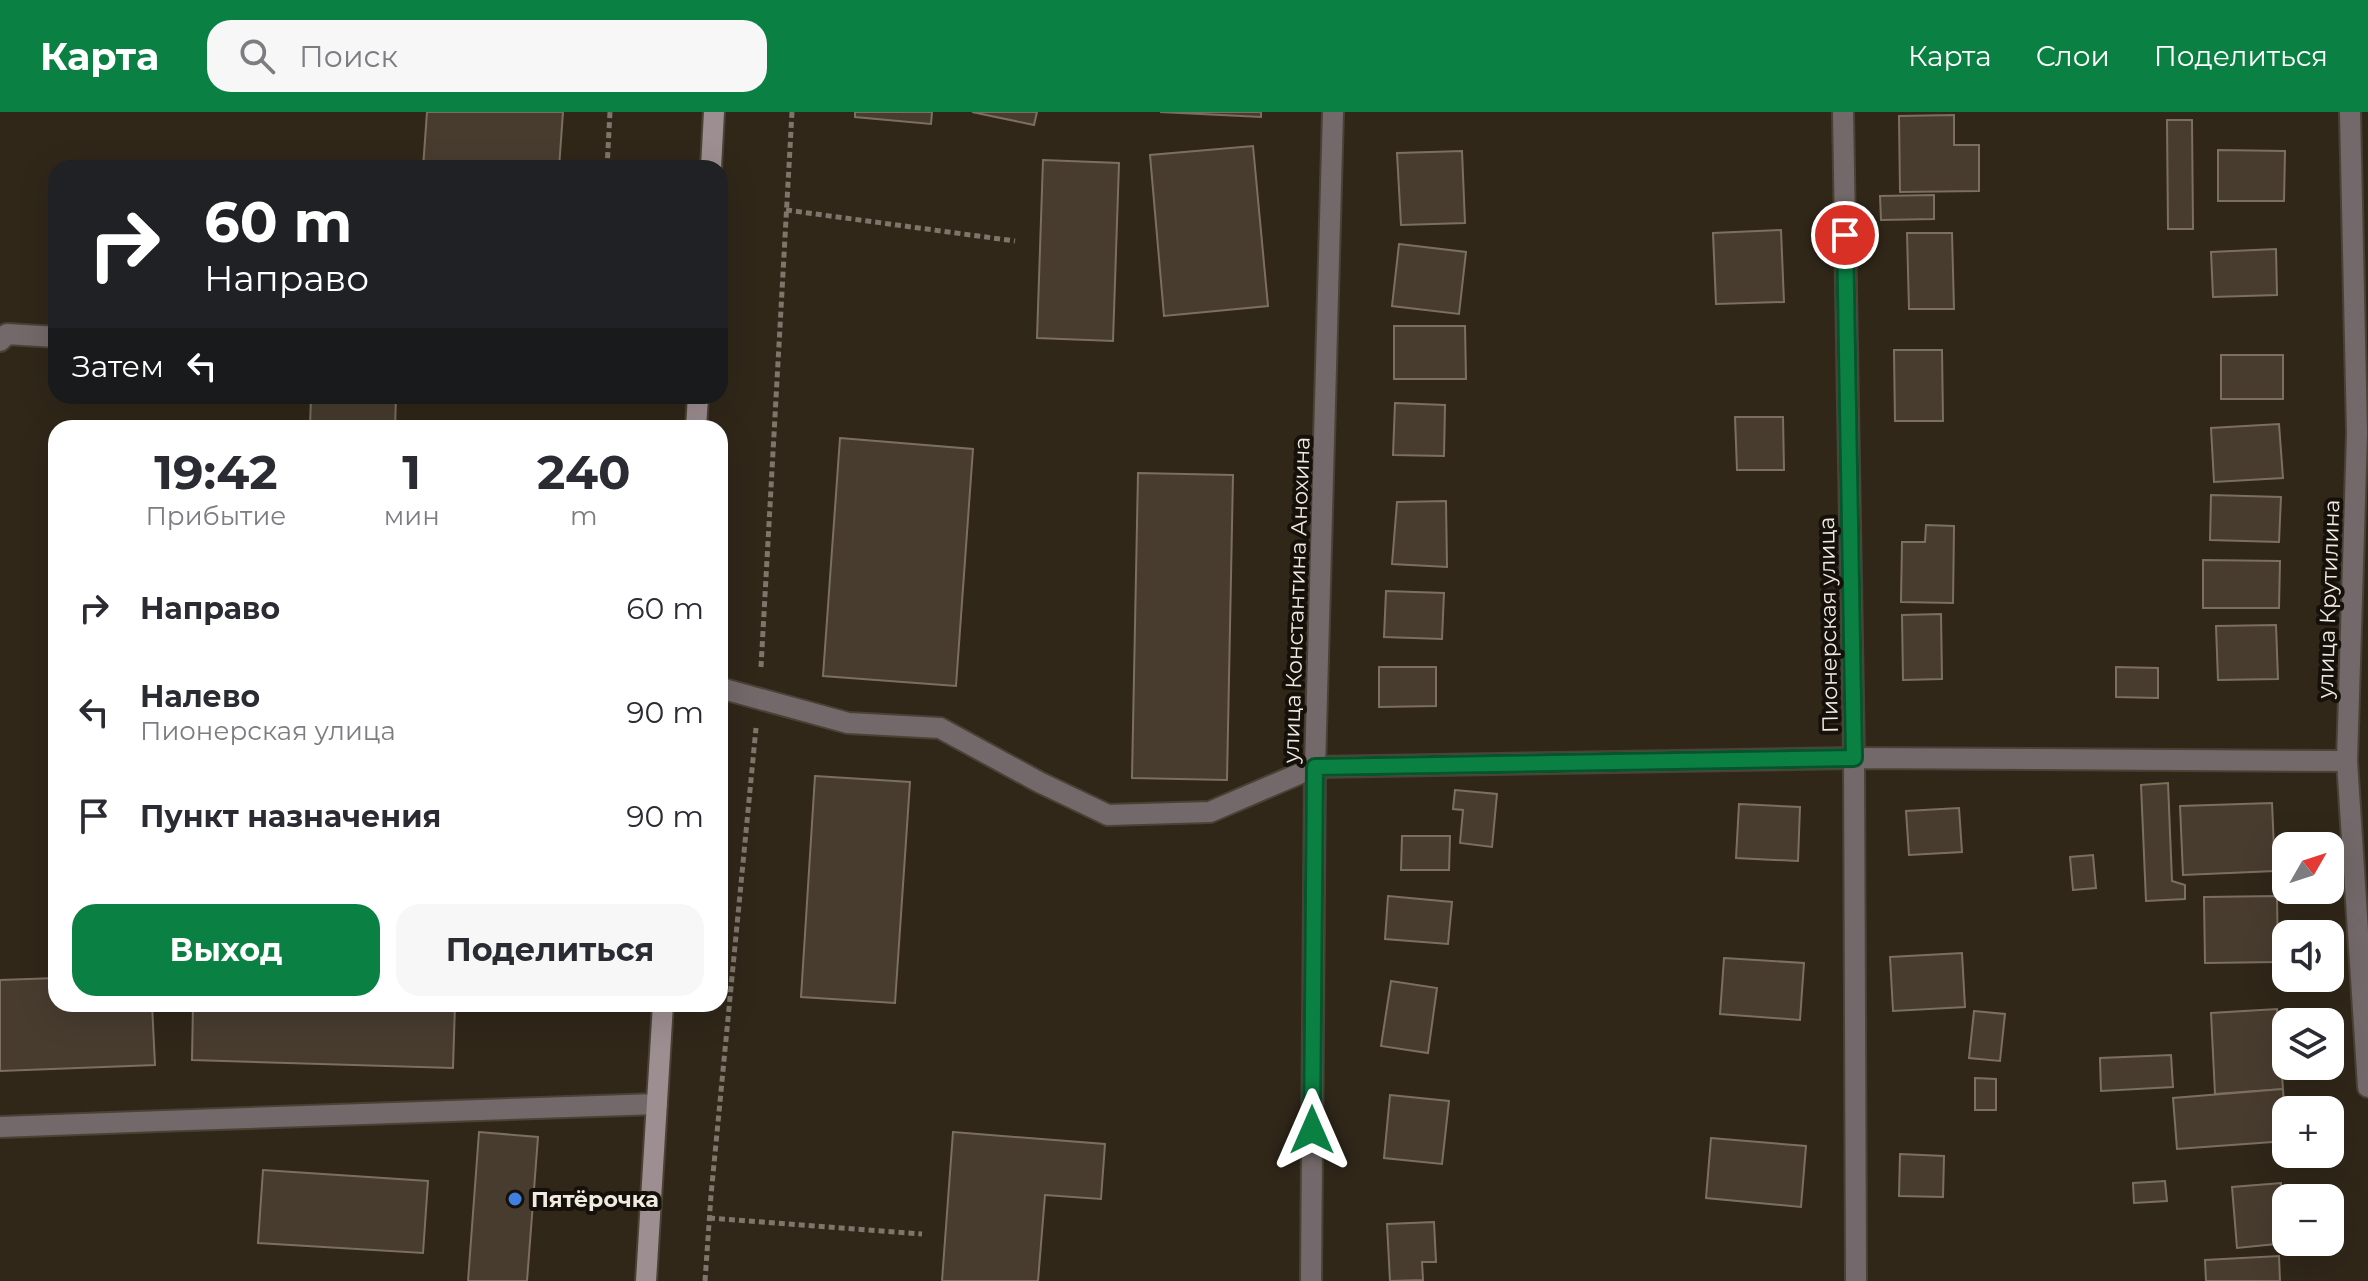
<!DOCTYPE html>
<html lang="ru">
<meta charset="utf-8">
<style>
body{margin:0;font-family:Montserrat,sans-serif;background:#f7f7f7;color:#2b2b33;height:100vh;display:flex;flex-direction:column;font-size:30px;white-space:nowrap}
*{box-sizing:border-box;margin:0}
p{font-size:26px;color:#7c7c81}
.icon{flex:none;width:44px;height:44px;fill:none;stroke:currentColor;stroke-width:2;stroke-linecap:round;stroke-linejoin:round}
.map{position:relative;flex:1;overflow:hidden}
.panel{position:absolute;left:48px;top:308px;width:680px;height:592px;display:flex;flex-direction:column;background:#fff;border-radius:24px;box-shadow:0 8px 32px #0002}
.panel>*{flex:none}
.banner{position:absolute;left:48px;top:48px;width:680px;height:244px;border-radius:24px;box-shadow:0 8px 32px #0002;background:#202124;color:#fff;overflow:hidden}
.needle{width:52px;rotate:51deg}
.controls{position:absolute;left:2272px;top:720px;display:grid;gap:16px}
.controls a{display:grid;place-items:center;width:72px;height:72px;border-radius:16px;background:#fff;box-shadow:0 8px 32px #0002;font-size:40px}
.pin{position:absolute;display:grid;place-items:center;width:68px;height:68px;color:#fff;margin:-34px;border:4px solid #fff;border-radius:50%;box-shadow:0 2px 8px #0007}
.me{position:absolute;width:88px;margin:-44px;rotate:0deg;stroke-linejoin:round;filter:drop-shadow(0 0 6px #0008)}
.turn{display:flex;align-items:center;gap:28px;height:168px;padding:0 24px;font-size:36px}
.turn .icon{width:104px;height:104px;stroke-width:2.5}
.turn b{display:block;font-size:56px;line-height:68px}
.then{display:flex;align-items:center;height:76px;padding:0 24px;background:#0003;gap:16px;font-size:30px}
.eta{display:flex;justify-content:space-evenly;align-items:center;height:136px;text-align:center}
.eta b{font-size:48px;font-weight:700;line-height:56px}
.action{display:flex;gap:16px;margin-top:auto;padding:16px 24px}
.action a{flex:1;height:92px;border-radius:24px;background:#0b8043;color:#fff;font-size:32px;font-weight:700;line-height:92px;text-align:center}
.action a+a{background:#f7f7f7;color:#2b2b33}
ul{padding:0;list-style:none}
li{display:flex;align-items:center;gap:24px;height:104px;padding:0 24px}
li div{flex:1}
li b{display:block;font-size:30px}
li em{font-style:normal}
header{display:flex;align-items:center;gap:48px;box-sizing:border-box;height:112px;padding:0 40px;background:#0b8043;color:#fff}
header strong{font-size:38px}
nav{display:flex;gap:44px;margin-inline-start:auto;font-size:28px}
.search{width:560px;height:72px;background:#f7f7f7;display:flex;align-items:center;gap:20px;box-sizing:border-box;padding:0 28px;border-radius:24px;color:#7c7c81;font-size:30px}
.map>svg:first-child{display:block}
</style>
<header>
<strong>Карта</strong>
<div class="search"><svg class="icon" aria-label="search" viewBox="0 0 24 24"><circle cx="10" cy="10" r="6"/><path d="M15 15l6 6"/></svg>Поиск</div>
<nav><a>Карта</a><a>Слои</a><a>Поделиться</a></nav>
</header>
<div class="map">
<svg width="2368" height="1169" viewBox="0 0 2368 1169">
<rect width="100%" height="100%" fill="#302719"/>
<!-- building -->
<g fill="#483c2f" stroke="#7c6f60" stroke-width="2">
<polygon points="427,0 563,0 559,56 423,56"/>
<polygon points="855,0 932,0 931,12 855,5"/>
<polygon points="972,0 1037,0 1034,13"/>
<polygon points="1160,0 1261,0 1261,5"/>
<polygon points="1954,3 1954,33 1979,33 1979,79 1900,80 1899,4"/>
<polygon points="2167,8 2192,8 2193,117 2168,117"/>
<polygon points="1253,34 1268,194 1164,204 1150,43"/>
<polygon points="2218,38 2285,39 2284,89 2218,89"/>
<polygon points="1462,39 1465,111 1401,113 1397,41"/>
<polygon points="1043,48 1119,51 1113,229 1037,226"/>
<polygon points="1934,83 1934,107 1881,108 1880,84"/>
<polygon points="1781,118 1784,190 1716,192 1713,121"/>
<polygon points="1907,121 1952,121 1954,197 1909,197"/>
<polygon points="1399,132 1466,140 1459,202 1392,194"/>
<polygon points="2276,137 2277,183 2213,185 2211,140"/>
<polygon points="1394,214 1465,214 1466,267 1394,267"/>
<polygon points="1894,238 1942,238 1943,309 1895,309"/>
<rect x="2221" y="243" width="62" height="44"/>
<polygon points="311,284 396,285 395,316 310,316"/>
<polygon points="1395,291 1445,293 1444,344 1393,343"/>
<polygon points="1735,305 1783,305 1784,358 1737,358"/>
<polygon points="2279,312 2283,366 2214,370 2211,316"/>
<polygon points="840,326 973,337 956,574 823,564"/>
<polygon points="1138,361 1233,363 1227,668 1132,666"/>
<polygon points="2211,383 2281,385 2279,430 2210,428"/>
<polygon points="1446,389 1447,455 1392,452 1397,390"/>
<polygon points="1926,413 1954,414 1953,491 1901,490 1902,430 1925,430"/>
<polygon points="2203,448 2280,449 2279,496 2203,496"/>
<polygon points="1386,479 1444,481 1442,527 1384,525"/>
<polygon points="1941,502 1942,567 1903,568 1902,503"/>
<polygon points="2276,513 2278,567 2218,568 2216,514"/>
<polygon points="1379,555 1436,555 1436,594 1379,595"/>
<polygon points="2116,555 2158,556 2158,586 2116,585"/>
<polygon points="815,664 910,670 895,891 801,885"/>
<polygon points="2168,671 2172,769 2185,773 2185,787 2146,789 2141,673"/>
<polygon points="1455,678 1497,682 1492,735 1460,731 1463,698 1453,697"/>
<polygon points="2272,691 2275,759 2183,763 2180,694"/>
<polygon points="1739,692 1800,695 1798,749 1736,746"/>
<polygon points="1959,696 1962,740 1909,743 1906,699"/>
<polygon points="1402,724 1450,724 1449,758 1401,758"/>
<polygon points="2093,743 2096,776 2073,778 2070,745"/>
<polygon points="1388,784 1452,790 1448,832 1385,827"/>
<polygon points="2277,784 2278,850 2205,851 2204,785"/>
<polygon points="1962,841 1965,895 1893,899 1890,845"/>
<polygon points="1724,846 1804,851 1800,908 1720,902"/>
<polygon points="56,866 56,892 152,892 155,953 0,959 0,868"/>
<polygon points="1391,869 1437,876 1428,941 1381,934"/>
<polygon points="193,892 455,892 453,956 192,948"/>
<polygon points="2277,897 2283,977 2215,982 2211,901"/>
<polygon points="1974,899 2005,902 2000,949 1969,946"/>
<polygon points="2171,943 2173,975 2101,979 2100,946"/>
<polygon points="1975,966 1996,967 1996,998 1975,998"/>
<polygon points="2283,977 2286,1029 2177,1037 2173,986"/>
<polygon points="1390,983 1449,989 1442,1052 1384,1046"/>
<polygon points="479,1020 538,1025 527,1169 468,1169"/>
<polygon points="953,1020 1105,1032 1101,1087 1045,1083 1038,1169 942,1169"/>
<polygon points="1711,1026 1806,1034 1801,1095 1706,1086"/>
<polygon points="1900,1042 1944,1044 1943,1085 1899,1084"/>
<polygon points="263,1058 428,1069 423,1141 258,1131"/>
<polygon points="2165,1069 2167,1089 2134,1091 2133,1071"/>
<polygon points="2281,1071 2286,1131 2237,1136 2232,1075"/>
<polygon points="1434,1110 1436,1150 1422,1150 1423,1168 1390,1169 1387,1112"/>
<polygon points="2279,1144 2280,1169 2206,1169 2205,1148"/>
</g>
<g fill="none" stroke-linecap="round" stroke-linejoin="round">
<!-- service casing -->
<g stroke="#4b4235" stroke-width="24">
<g id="service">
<polyline points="0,229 7,222 56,225"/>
<polyline points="720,576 848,611 940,616 1039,670 1108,703 1210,700 1315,655 1854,646 2347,649"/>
<path d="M0,1015C219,1007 438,998 657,992"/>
</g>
</g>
<!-- minor casing -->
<g stroke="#4b4235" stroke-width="24">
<g id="minor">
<polyline points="1843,0 1854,646 1856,1169"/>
<polyline points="2350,0 2357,321 2347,649 2368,975"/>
<polyline points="1311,1169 1315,655 1333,0"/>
</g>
</g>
<!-- secondary casing -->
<g stroke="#4b4235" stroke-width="24">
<g id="secondary">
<polyline points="711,56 714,0"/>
<polyline points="696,316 698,284"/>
<polyline points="646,1169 663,892"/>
</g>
</g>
<!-- path -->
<g stroke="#7e766a" stroke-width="5" stroke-dasharray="6 4" stroke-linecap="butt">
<polyline points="607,56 610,0"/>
<polyline points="786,98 1015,129"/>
<polyline points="761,555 792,0"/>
<polyline points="709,1106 922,1122"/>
<polyline points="705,1169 711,1083 756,616"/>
</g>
<!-- service -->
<use href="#service" stroke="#73696b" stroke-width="20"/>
<!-- minor -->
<use href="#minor" stroke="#73696b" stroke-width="20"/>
<!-- secondary -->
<use href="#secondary" stroke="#9d8e91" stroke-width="20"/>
</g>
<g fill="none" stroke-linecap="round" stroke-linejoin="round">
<!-- route casing -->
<g stroke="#07532c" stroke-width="20">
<polyline id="route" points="1312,1018 1315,655 1854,646 1845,123"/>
</g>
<!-- route -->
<use href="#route" stroke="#0b8043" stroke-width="14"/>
</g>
<!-- markers -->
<circle fill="#3f7fe0" stroke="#15110a" stroke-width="3" cx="515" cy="1087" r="8"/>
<g text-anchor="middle" stroke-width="8" stroke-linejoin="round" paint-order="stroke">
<!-- street labels -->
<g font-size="22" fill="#f0eae1" stroke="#15110a">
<text transform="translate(2328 487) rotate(-88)" y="8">улица Крутилина</text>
<text transform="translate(1296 488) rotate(-88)" y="8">улица Константина Анохина</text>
<text transform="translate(1828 513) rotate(-91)" y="8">Пионерская улица</text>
</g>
<!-- poi labels -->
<g font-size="22" font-weight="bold" fill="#f0eae1" stroke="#15110a" text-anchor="start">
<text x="531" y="1095">Пятёрочка</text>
</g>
</g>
</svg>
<div class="controls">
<a><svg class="needle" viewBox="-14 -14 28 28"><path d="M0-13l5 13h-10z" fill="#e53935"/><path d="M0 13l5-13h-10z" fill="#7c7c81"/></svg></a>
<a><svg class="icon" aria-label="sound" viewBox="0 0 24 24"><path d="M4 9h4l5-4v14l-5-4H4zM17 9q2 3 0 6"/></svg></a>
<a><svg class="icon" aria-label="layers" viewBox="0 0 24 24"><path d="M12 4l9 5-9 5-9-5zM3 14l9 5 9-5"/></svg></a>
<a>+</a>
<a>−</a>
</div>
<div class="pin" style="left:1845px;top:123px;background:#d93025"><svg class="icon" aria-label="arrive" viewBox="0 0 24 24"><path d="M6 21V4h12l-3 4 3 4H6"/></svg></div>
<svg class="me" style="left:1312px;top:1018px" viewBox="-20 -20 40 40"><path d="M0-17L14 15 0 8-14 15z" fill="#0b8043" stroke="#fff" stroke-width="4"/></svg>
<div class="banner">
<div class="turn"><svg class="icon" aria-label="right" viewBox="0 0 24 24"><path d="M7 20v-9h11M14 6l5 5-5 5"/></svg><div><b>60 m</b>Направо</div></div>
<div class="then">Затем<svg class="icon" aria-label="left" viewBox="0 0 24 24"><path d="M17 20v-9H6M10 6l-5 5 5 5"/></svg></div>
</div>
<section class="panel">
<div class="eta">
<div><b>19:42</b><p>Прибытие</p></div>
<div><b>1</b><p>мин</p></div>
<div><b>240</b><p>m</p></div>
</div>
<ul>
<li><svg class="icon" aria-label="right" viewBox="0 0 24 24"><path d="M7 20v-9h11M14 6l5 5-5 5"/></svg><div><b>Направо</b></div><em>60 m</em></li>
<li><svg class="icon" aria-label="left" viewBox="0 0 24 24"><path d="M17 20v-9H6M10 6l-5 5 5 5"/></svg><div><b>Налево</b><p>Пионерская улица</p></div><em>90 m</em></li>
<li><svg class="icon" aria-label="arrive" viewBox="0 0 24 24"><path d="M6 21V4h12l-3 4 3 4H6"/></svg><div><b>Пункт назначения</b></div><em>90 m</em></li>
</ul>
<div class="action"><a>Выход</a><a>Поделиться</a></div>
</section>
</div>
